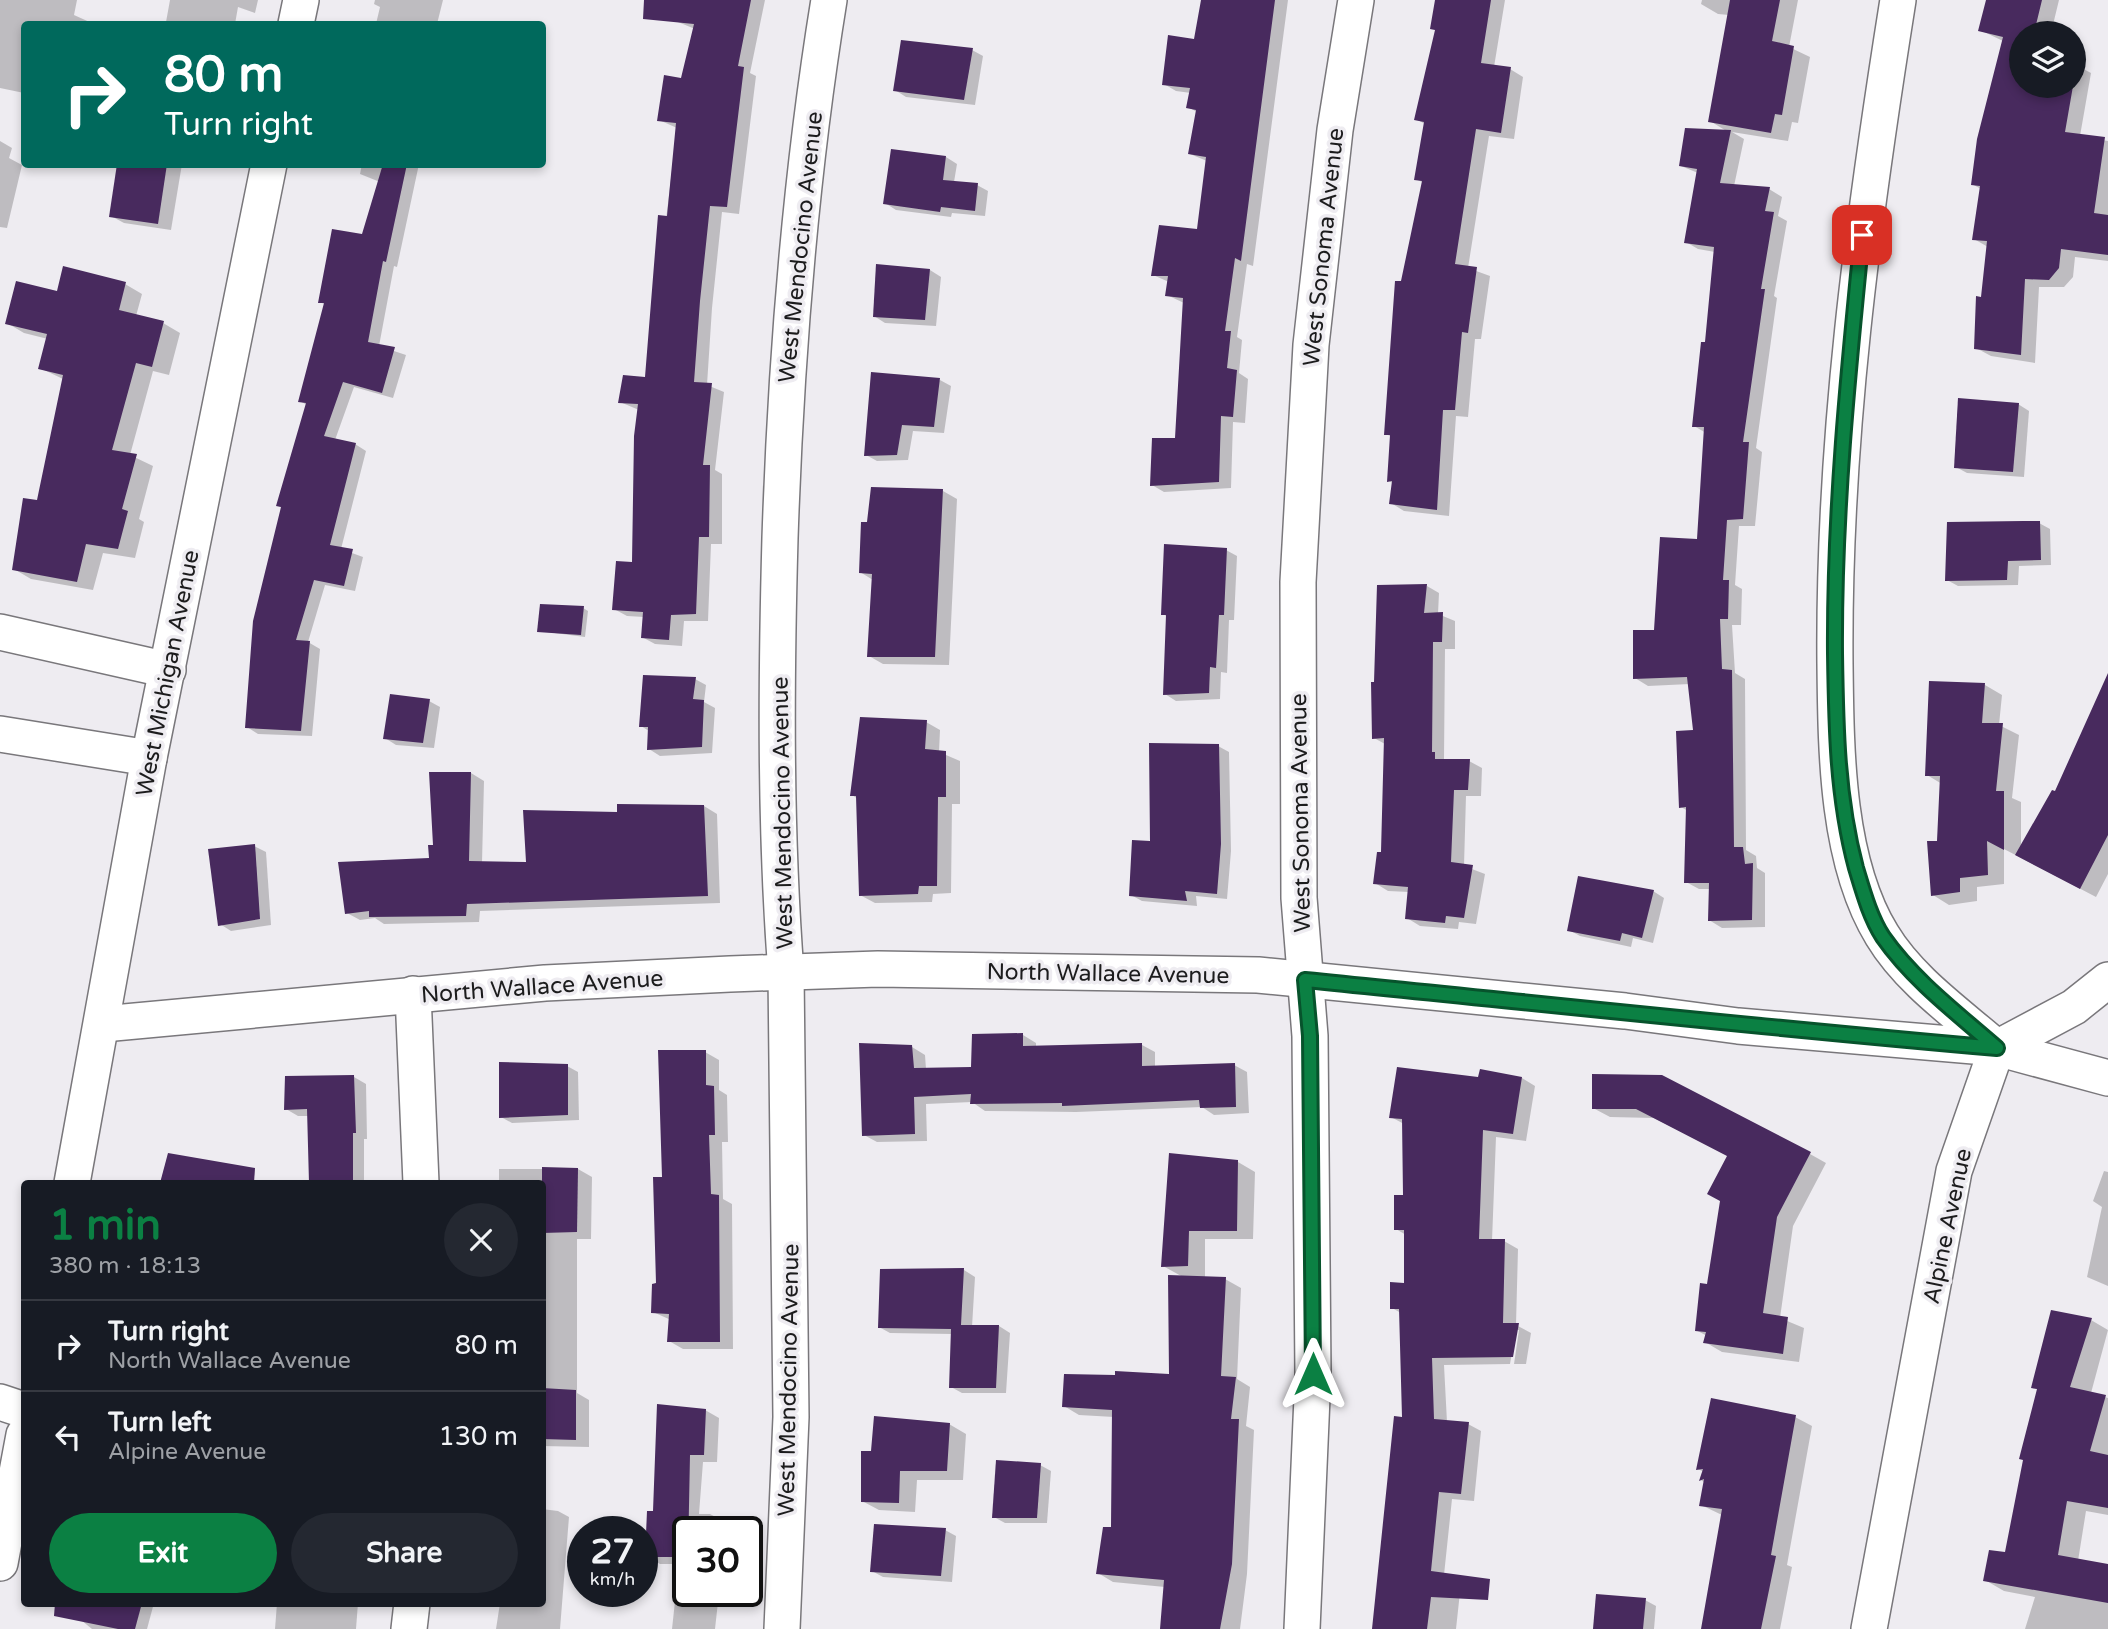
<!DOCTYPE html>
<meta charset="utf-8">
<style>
body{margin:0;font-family:"Varela Round",sans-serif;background:#242831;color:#f1f3f6;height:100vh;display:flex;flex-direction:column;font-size:26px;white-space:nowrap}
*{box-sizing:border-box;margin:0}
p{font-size:23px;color:#9ea1a6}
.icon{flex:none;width:38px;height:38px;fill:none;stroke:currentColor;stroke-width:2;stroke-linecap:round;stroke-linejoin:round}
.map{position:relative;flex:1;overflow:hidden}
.side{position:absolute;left:21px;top:1180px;width:525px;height:427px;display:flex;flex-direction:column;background:#171b24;border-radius:7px;box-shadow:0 4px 10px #0003}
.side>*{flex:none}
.top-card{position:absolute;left:21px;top:21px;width:525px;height:147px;border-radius:7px;box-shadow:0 4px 10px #0003;background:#00695c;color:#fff;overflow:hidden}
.tools{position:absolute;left:2009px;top:21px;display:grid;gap:14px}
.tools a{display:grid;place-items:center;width:77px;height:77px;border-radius:50%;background:#171b24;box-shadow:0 4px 10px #0003;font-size:35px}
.speed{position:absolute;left:567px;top:1516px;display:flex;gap:14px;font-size:35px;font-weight:700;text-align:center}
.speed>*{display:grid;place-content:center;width:91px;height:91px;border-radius:50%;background:#171b24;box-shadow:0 4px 10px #0003;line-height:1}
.speed small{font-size:18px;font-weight:400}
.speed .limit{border:4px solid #111;border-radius:10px;background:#fff;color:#111}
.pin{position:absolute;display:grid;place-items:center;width:60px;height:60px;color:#fff;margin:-30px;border-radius:14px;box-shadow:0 4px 10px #0006}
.me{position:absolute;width:77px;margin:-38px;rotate:0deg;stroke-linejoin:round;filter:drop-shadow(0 0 5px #0008)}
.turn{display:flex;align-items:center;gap:24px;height:147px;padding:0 28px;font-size:32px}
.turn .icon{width:91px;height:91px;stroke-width:2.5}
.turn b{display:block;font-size:49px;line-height:60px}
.round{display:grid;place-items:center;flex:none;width:74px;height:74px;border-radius:37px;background:#242831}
.headline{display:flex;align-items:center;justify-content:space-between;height:119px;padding:0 28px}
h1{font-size:42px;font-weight:700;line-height:52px;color:#0b8043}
.action{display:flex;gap:14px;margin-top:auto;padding:14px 28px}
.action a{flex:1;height:80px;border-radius:42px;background:#0b8043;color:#fff;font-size:28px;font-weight:700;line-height:80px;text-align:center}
.action a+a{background:#242831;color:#f1f3f6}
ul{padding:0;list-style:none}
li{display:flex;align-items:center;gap:21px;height:91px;padding:0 28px;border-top:2px solid #363941}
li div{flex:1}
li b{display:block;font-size:26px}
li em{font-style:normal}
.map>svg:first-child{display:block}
</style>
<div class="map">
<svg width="2108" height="1629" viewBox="0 0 2108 1629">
<rect width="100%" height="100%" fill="#eeecf1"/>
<!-- shadow -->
<g fill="#0003">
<polygon points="0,0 77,0 74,15 94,24 24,24 24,93 0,88"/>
<polygon points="170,0 258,0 255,13 238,7 235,24 171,24 166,22"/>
<polygon points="375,0 443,0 437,24 376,24 380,7 374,4"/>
<polygon points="682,0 765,0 750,73 756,76 739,214 722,212 712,308 707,385 724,392 715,470 722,474 722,544 711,544 708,621 684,621 682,646 655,644 642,637 644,617 627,616 614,609 634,564 639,410 620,402 647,379 677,128 659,120 682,80 695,29 678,22"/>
<polygon points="1204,0 1288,0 1253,266 1247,264 1237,337 1242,340 1239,373 1248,379 1245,423 1233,422 1231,488 1164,492 1152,485 1176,440 1184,303 1167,295 1169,282 1153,275 1199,231 1207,161 1190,154 1197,112 1188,107 1191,93 1176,91 1164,84 1195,41"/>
<polygon points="1436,0 1505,0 1494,67 1510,69 1523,77 1514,139 1489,136 1468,268 1490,276 1481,339 1475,339 1468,417 1456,416 1449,516 1404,511 1391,503 1393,483 1389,481 1392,437 1386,434 1402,282 1424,183 1416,179 1425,124 1416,119 1436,31"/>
<polygon points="1702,0 1798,0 1789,47 1810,57 1798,123 1792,122 1788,141 1732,132 1744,139 1734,186 1769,189 1782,197 1778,216 1787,221 1774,296 1777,298 1756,448 1762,452 1755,526 1739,526 1735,585 1742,589 1741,625 1732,625 1735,673 1745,679 1746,850 1756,856 1757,868 1765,873 1765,927 1722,928 1709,920 1710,889 1699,889 1686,882 1688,811 1681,807 1695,732 1690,684 1648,686 1635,678 1698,540 1706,433 1694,426 1707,344 1715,252 1698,249 1686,242 1698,173 1681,166 1728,132 1710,121 1729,15 1718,14 1701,4"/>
<polygon points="1987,0 2059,0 2051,33 2021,33 2021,86 2074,86 2074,64 2091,73 2080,136 2108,141 2108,261 2075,257 2073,277 2064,287 2039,287 2035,363 1991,356 1976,348 1988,247 1974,239 1981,189 1972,184 2003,41 1980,30"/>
<polygon points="972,50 983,56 975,105 906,97 895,90"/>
<polygon points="0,141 12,148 9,158 22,165 7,228 0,227"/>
<polygon points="946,157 957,164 954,182 977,185 988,191 985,216 952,213 951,217 896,210 885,203"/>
<polygon points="119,164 182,164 171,230 124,223 111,216"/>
<polygon points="362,164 419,164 397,267 394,266 379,346 406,355 393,398 354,387 335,440 355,444 366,451 341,549 363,557 355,591 325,585 308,642 320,649 312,736 258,734 247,727 283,508 278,506 307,405 300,401 326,305 320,302 364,236 380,182 360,174"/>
<polygon points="930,270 941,277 936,326 885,323 874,316"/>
<polygon points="125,284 142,294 136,316 163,323 180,333 169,375 153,371 130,455 153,466 139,519 144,522 135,558 103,553 93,590 31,579 14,569 38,502 63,379 40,368 48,339 24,333 7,323 58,293"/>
<polygon points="940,380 951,386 944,433 913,431 908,460 877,461 866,455"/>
<polygon points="2018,404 2029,411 2024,477 1967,473 1956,467"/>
<polygon points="943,491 957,499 949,665 883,664 869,656 873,580 860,572 868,523"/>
<polygon points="2039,523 2050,529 2051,565 2019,566 2018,585 1958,586 1947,580"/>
<polygon points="1226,550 1237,556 1234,620 1229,620 1227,673 1221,672 1220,699 1176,701 1165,694 1168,617 1163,614"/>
<polygon points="1427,586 1439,593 1438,614 1455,621 1455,649 1445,649 1444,759 1469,761 1482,768 1481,796 1466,796 1464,866 1485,874 1476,924 1459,922 1458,929 1420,926 1407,918 1409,892 1388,891 1375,883 1382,854 1385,744 1374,738 1376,684"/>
<polygon points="583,608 588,611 585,637 539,631"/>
<polygon points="2108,677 2108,874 2096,897 2004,849 2004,884 1977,887 1977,901 1949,905 1933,895 1942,784 1927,775 1930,683 1985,685 2002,695 1999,725 2019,735 2012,798 2021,802 2021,848 2056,794"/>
<polygon points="695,679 706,685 704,702 715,708 712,753 660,756 649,749 649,731 641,726"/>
<polygon points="429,701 440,707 434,748 396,745 385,738"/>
<polygon points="926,722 940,730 939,752 960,761 960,804 952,804 951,893 933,894 932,902 875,903 860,895 858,799 852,795"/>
<polygon points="1218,746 1229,752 1231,851 1227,899 1196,896 1197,906 1142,901 1131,895 1152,843"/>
<polygon points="471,773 484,781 482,863 528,864 619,813 704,806 717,814 720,903 480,911 479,922 384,924 375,918 360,920 347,913 431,859"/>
<polygon points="254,846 266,852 271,925 231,931 220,924"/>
<polygon points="1653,891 1664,898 1653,943 1633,938 1631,947 1580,936 1569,930"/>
<polygon points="1023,1035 1036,1043 1036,1048 1142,1045 1155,1052 1155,1068 1234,1065 1247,1072 1249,1113 1214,1115 1202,1107 1076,1112 985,1111 972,1102 926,1104 927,1141 877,1142 864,1135 912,1047 925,1055 926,1069 973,1069"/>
<polygon points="705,1052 719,1060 719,1090 727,1095 728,1142 722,1142 723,1199 732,1204 733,1349 683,1349 669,1341 671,1320 653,1312 658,1285 663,1179"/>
<polygon points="567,1066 578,1072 579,1120 512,1123 501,1117"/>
<polygon points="1594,1076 1810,1154 1826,1163 1793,1226 1780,1318 1804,1328 1799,1362 1722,1352 1705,1342 1707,1336 1696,1330 1709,1287 1729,1156 1654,1118 1610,1117 1593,1108"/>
<polygon points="354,1077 366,1084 367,1139 364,1139 364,1183 271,1183 311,1182 309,1116 298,1116 286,1109"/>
<polygon points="1522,1078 1535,1086 1526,1141 1496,1137 1492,1241 1504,1241 1518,1249 1516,1325 1531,1333 1526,1364 1514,1364 1519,1330 1516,1330 1510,1364 1444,1365 1447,1422 1468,1424 1481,1431 1474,1501 1452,1499 1444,1575 1461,1583 1456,1629 1374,1629 1403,1419 1401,1313 1392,1308 1405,1285 1406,1235 1396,1229 1405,1196 1404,1124 1391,1117 1480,1079"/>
<polygon points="1238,1162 1255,1172 1253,1239 1205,1239 1205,1278 1225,1279 1241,1288 1237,1379 1250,1387 1246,1426 1254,1430 1247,1574 1240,1629 1162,1629 1165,1587 1113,1582 1098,1573 1112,1529 1114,1417 1079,1415 1064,1406 1171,1375 1183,1277 1163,1266"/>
<polygon points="499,1169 578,1169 592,1177 591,1239 577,1239 577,1393 589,1400 589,1447 542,1446 542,1183 499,1183"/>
<polygon points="2104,1171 2108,1172 2108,1286 2087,1277 2102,1207 2093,1201"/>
<polygon points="964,1270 975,1277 972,1327 999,1326 1010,1333 1006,1393 962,1393 951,1387 952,1334 890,1333 879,1327 881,1271"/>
<polygon points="2052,1312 2091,1320 2108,1330 2091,1393 2108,1398 2108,1515 2086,1511 2078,1561 2108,1566 2108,1629 2025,1629 2035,1597 2004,1591 1985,1580 2006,1554 2038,1390 2033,1387"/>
<polygon points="705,1410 719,1418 717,1462 703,1462 699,1514 710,1514 723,1521 723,1529 727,1531 688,1531 688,1591 724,1593 719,1593 715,1629 672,1629 679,1564 660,1564 647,1556 655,1513"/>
<polygon points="1795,1417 1812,1426 1787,1565 1792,1567 1780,1629 1703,1629 1722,1515 1701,1505 1705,1483 1701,1480 1704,1472 1698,1469"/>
<polygon points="949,1424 966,1434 963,1480 917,1480 915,1512 879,1510 862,1501 873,1453"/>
<polygon points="1040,1465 1051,1471 1047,1523 1005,1523 994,1517"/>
<polygon points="542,1509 558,1511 569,1517 560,1629 496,1629 500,1603 542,1603"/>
<polygon points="945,1530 956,1536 952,1582 883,1577 872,1571"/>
<polygon points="1645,1600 1656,1606 1654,1629 1595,1629"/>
<polygon points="85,1603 154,1603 147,1629 92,1629 81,1620"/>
<polygon points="277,1603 358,1603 356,1629 275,1629"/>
</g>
<!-- building -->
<g fill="#482a5e">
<polygon points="644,0 751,0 738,66 744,67 727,207 710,206 700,301 694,382 712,383 703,465 710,465 709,537 699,537 696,614 671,615 669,640 641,638 643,612 612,610 616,561 632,562 634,436 638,404 618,403 623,375 645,377 658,215 667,216 676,123 657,121 664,75 681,78 694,24 643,19"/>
<polygon points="1201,0 1275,0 1241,261 1235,258 1225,331 1231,331 1227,368 1237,370 1233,417 1221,416 1219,482 1150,486 1152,438 1175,438 1183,298 1165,296 1168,276 1151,276 1159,225 1197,229 1206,157 1188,154 1196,110 1186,108 1190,88 1162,85 1168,35 1194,39"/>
<polygon points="1435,0 1491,0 1481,63 1511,67 1501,133 1476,129 1455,264 1477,267 1468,333 1462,332 1455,410 1443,410 1437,510 1389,504 1392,481 1387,482 1390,435 1384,435 1395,281 1401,281 1422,181 1414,180 1424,122 1414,120 1435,30 1430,29"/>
<polygon points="1730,0 1780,0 1772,41 1794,46 1782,115 1775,114 1771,133 1708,122"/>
<polygon points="1986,0 2042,0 2034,33 2021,33 2021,86 2073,86 2065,132 2105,137 2094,213 2108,215 2108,255 2061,249 2059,268 2049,280 2025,279 2021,355 1974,349 1976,296 1981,297 1987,241 1972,240 1980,186 1971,185 1977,139 2003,37 1978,31"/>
<polygon points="901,40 973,48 964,100 893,91"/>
<polygon points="1685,128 1731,130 1720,183 1770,187 1765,211 1774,212 1761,289 1765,289 1743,442 1749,442 1743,519 1727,520 1723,580 1729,580 1728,619 1720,619 1722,669 1732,670 1734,847 1743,847 1745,864 1753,863 1752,920 1708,921 1709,883 1684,883 1686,807 1679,808 1676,731 1693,730 1687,677 1633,679 1633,630 1654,630 1660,537 1697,539 1704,427 1692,427 1701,342 1705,342 1714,247 1684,243 1697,169 1679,166"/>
<polygon points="891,149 946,156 943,180 978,183 975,211 941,207 940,212 883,204"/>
<polygon points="117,164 167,164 158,224 109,217"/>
<polygon points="383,164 407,164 386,262 383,261 368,342 395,347 382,393 343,382 324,436 356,443 330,545 353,549 344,586 314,580 296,640 310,641 301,731 245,728 253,621 281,507 276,506 306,403 298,402 324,303 318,303 332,229 362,234"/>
<polygon points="876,264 930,269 925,320 873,317"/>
<polygon points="63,266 126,282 119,310 164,321 152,367 136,363 112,450 137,454 122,509 128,511 118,549 86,544 77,582 12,570 23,498 37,500 63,375 38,369 47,334 5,324 16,281 57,291"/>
<polygon points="871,372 940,378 934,427 902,425 897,455 864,456"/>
<polygon points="1958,398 2019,403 2013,472 1954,468"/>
<polygon points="871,487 943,489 935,657 867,657 872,574 859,573 861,522 867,522"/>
<polygon points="2023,521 2040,521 2041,560 2008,561 2007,580 1945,581 1947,522"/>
<polygon points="1164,544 1227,548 1224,615 1219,615 1216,668 1210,667 1209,693 1163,695 1166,615 1161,615"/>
<polygon points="1427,584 1424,613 1443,612 1442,642 1433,642 1432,752 1435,752 1435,759 1470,759 1468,790 1454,790 1451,862 1473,865 1464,918 1446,916 1445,923 1405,919 1408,887 1373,884 1377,852 1381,852 1384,738 1372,739 1371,682 1374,682 1377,585"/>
<polygon points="540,604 584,606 581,635 537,632"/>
<polygon points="2108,673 2108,835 2080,889 2015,855 2052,790 2055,791"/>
<polygon points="643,675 696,677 693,699 704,700 702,747 647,750 648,727 639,727"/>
<polygon points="1929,681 1985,683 1982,723 2003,723 1996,791 2004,791 2004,850 1987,841 1988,875 1960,878 1960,892 1931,896 1927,841 1937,841 1940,776 1925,776"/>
<polygon points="390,694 430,699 423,743 383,739"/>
<polygon points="860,717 927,720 925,749 946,751 946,797 938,797 937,886 919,886 918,894 859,896 856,796 850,796"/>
<polygon points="1149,743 1219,744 1221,844 1217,894 1185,891 1187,901 1129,896 1132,840 1150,841"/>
<polygon points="429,772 471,772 469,861 526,862 523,810 617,812 617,804 704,805 708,896 467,904 466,916 369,917 369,911 345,914 338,862 429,858 428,845 433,845"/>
<polygon points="255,844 260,919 218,926 208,849"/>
<polygon points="1578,876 1654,890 1642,938 1622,933 1620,941 1567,931"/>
<polygon points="1023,1033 1023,1046 1142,1043 1142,1066 1235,1063 1236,1107 1200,1108 1199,1100 1062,1106 1062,1103 970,1104 971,1094 914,1097 915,1134 862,1136 859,1043 912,1045 914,1068 971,1067 972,1034"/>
<polygon points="658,1050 706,1050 706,1085 714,1086 715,1135 709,1135 711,1194 719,1195 720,1342 667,1342 669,1314 651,1313 652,1284 656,1283 653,1177 662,1177"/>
<polygon points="499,1062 568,1064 568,1115 499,1118"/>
<polygon points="1397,1067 1478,1077 1480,1069 1522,1077 1513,1134 1483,1130 1479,1239 1505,1239 1503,1323 1519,1323 1513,1357 1432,1358 1434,1419 1469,1422 1461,1494 1439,1492 1431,1571 1490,1579 1488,1600 1431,1597 1427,1629 1372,1629 1394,1416 1402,1417 1399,1309 1390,1309 1390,1282 1404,1283 1404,1230 1394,1230 1394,1195 1403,1195 1402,1119 1389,1118"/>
<polygon points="1592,1074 1662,1075 1811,1152 1777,1217 1763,1313 1788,1317 1783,1354 1703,1343 1706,1332 1695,1331 1700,1283 1707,1284 1720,1201 1707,1194 1727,1156 1636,1109 1592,1109"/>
<polygon points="354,1075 356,1133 353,1133 353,1183 309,1183 307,1109 284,1110 285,1076"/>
<polygon points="168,1153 255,1168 254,1183 160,1183"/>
<polygon points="1169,1153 1238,1160 1237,1231 1189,1231 1188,1266 1161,1267"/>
<polygon points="542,1167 578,1168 577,1232 542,1233"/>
<polygon points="964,1268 961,1325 999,1325 996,1388 949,1388 951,1329 878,1328 880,1269"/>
<polygon points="1168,1275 1226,1277 1221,1376 1236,1377 1231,1419 1239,1419 1232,1564 1220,1629 1160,1629 1164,1580 1096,1574 1103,1527 1111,1527 1112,1410 1062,1407 1064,1374 1115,1375 1115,1371 1169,1374"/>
<polygon points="2051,1310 2092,1318 2070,1387 2106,1395 2090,1451 2108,1455 2108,1508 2067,1501 2058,1555 2108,1564 2108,1603 1983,1581 1989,1550 2005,1552 2023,1460 2019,1459 2037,1389 2031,1388"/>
<polygon points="542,1388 576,1390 576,1440 542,1439"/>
<polygon points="1711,1398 1796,1415 1771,1555 1776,1556 1761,1629 1701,1629 1722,1509 1699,1506 1704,1479 1699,1481 1703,1469 1696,1470"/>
<polygon points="657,1404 706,1409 704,1455 690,1455 688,1557 645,1557 647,1511 653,1511"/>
<polygon points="874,1416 950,1423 947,1471 900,1471 899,1503 861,1502 861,1451 871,1451"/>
<polygon points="996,1460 1041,1463 1037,1518 992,1518"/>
<polygon points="874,1524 946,1528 941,1576 870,1572"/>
<polygon points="1596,1594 1646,1598 1643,1629 1593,1629"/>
<polygon points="55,1603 142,1603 135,1629 118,1629 54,1616"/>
</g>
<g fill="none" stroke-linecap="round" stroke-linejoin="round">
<!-- minor casing -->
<g stroke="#79777b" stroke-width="38">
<g id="minor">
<path d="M1898,0C1863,220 1833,440 1835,664C1836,749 1836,860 1882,935C1909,980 1958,1014 1997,1048"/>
<polyline points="296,24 301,0"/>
<polyline points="0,632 168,670"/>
<polyline points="0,734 149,758"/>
<polyline points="413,994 421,1183"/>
<polyline points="103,1024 545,983 730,974 878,969 1258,975 1625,1011 1738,1026 1997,1048 2108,1078"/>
<polyline points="1997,1048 2074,1007 2108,980"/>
<polyline points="72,1183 149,758 269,164"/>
<polyline points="0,1402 24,1410"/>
<polyline points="0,1563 24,1435"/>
<polyline points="409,1629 412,1603"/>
<path d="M782,1629L791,1417L786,973C775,829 776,683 780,538C786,358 800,178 829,0"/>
<polyline points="1302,1629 1313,1374 1310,1036 1299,898 1298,582 1311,345 1335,130 1356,0"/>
<polyline points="1869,1629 1954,1171 1997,1048"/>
</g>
</g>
<!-- minor -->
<use href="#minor" stroke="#fff" stroke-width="35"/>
</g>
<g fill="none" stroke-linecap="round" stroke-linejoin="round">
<!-- route casing -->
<g stroke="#07532c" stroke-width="18">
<path id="route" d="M1313,1374L1310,1036L1305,980C1536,1003 1766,1028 1997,1048C1958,1014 1913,980 1883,937C1870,917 1863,891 1856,868C1837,797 1836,726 1835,653C1834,513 1848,374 1862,235"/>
</g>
<!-- route -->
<use href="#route" stroke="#0b8043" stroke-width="12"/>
</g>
<g text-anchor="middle" stroke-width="7" stroke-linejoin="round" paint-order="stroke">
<!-- street labels -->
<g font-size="23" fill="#1c1c1d" stroke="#eeecf1">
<text transform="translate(800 247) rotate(-84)" y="8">West Mendocino Avenue</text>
<text transform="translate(1323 247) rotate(-84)" y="8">West Sonoma Avenue</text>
<text transform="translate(167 673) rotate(-79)" y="8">West Michigan Avenue</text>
<text transform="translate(782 813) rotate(-91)" y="8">West Mendocino Avenue</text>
<text transform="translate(1300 813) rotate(-91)" y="8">West Sonoma Avenue</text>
<text transform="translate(1108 973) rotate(1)" y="8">North Wallace Avenue</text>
<text transform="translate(542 986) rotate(-4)" y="8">North Wallace Avenue</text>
<text transform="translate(1947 1226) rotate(-78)" y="8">Alpine Avenue</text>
<text transform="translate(788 1380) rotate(-89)" y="8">West Mendocino Avenue</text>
</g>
</g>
</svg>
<div class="tools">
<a><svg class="icon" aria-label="layers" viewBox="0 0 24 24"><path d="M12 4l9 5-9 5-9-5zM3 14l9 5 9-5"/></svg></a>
</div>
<div class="speed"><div>27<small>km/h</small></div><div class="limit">30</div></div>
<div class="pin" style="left:1862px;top:235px;background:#d93025"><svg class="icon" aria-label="arrive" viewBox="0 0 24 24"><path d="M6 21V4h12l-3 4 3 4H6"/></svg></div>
<svg class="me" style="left:1313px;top:1374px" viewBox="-20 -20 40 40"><path d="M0-17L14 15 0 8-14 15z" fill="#0b8043" stroke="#fff" stroke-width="4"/></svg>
<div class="top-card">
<div class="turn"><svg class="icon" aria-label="right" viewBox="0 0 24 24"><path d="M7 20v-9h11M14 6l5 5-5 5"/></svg><div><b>80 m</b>Turn right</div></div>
</div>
<section class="side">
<div class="headline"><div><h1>1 min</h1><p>380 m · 18:13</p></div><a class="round"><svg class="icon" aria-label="close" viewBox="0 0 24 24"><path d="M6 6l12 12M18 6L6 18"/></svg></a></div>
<ul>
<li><svg class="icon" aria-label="right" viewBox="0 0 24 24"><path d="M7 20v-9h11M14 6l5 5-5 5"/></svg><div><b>Turn right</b><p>North Wallace Avenue</p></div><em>80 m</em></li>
<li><svg class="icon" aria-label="left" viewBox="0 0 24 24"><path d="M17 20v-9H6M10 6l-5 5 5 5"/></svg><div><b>Turn left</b><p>Alpine Avenue</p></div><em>130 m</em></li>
</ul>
<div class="action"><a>Exit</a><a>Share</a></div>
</section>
</div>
